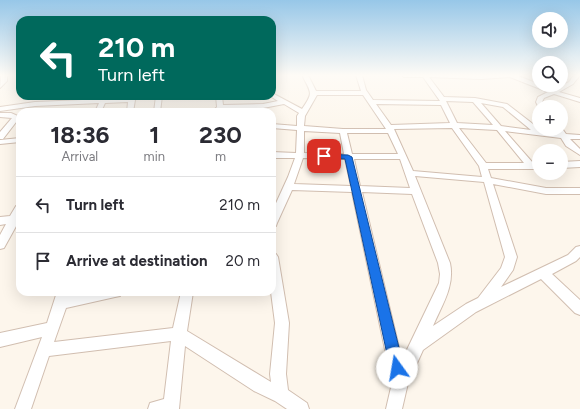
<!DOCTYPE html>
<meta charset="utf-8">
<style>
body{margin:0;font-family:Figtree,sans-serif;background:#f2f2f3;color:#2b2b33;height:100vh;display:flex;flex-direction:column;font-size:15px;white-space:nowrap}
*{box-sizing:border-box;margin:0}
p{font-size:13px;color:#7c7c81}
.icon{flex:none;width:22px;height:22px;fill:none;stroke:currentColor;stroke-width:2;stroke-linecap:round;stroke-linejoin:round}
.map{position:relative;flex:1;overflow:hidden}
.sheet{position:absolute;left:16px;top:108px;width:260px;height:188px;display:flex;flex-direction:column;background:#fff;border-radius:12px;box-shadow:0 4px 16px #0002}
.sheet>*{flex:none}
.top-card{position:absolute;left:16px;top:16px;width:260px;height:84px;border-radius:12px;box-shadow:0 4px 16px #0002;background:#00695c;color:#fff;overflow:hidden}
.controls{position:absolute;left:532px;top:12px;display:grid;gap:8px}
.controls a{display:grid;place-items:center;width:36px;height:36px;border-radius:50%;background:#fff;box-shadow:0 4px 16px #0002;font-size:20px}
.pin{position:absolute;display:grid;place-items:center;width:34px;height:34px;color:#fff;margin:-17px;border-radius:8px;box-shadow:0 2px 6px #0006}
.me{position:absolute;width:44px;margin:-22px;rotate:347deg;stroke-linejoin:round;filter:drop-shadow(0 0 3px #0008)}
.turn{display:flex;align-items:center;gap:14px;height:84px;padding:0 16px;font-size:18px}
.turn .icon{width:52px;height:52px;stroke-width:2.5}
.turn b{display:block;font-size:28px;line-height:34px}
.eta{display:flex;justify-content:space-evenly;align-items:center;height:68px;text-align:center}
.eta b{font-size:24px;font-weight:700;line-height:28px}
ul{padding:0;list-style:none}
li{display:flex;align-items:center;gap:12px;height:56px;padding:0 16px;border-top:1px solid #e1e1e2}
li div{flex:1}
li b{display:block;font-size:15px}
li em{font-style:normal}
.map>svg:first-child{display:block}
</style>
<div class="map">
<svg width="580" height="409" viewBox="0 0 580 409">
<rect width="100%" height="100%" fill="#fdf6ec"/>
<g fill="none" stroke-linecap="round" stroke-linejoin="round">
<!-- street casing -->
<g stroke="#d1beb0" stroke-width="2">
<g id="street">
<polygon points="1,75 7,75 7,81 0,88"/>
<path d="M302,75H308L316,91H361L356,75H362L366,90L373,100L440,101L423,77H404L401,75H516L553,90L569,82L574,75H580L573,84L559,92L580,98V102L554,94L544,98L542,102L545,107L539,108L536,102L538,97L548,92L510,77L481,79L429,77L444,97L475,98L507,104L542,131L558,133L555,129H561V127L566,134L580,135V139H570L580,149V155L566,146L561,138L505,131L533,163H539V169H488L491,178L546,188H580V194H546L493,184L517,257L513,270L501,287L568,255L576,247L580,246V257L576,261L552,274L580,300V315L575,313L541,279L476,312L423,350L408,383L402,409H386L392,383L352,192L292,190L277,223L276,226L272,227V212L288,177L295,158H272V152L296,153L297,130L272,128V124L297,126V116L299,113L284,104L263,108L222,109L219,112H212L217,107L216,96H222L223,105L263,104L278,101L270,96H272V93L302,109C314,92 311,93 302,75ZM317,95H363L386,129H343L304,126L305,116ZM446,101L473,102L493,125L457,123ZM481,103L503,107L531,130L501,126ZM376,104L441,105L450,123L391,125ZM452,128L479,166L482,177L413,171L394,129ZM459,128L497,130L524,163H486ZM304,131L340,133L344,154L304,153ZM347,133H388L398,154H352ZM303,158L345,159L351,186L294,184ZM354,159H400L410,188L360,186ZM415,176L484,182L505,257L501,268L478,298L466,304L433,326C442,305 455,286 450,263ZM362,192L412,194L438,263L440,274L439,283L402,360Z"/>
<polygon points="132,96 138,96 135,100 133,112 127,112 128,102 105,103 101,112 95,112 99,103 35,106 0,111 0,107 35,102 130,98"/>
<polygon points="156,96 162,96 160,112 154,112"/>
<polygon points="0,113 11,113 20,117 3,139 0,139 0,132 12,118 0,117"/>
<polygon points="20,138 20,142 0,144 0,140"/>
<polygon points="580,161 580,167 561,168 561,162"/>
<polygon points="20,205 20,219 4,248 0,249 0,235 6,224 0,225 0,217 10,216 16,206"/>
<polygon points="272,253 276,254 278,257 289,323 286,374 288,390 307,403 309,409 287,409 275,401 254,391 185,346 179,409 148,409 150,403 164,399 171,341 49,356 31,409 15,409 42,337 0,347 0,333 47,323 57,292 69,292 69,296 88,292 121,292 120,296 115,297 66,308 54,342 173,328 181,292 193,292 187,331 271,382 270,374 275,323 271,292"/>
</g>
</g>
<!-- street -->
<use href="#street" fill="#fff" fill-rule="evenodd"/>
</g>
<!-- sky -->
<linearGradient id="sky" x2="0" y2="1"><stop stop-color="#97c7e8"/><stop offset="0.57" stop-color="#fefbf6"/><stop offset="1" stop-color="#fefbf6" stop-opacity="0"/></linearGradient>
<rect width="580" height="132" fill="url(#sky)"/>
<!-- route -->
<polygon fill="#1a73e8" stroke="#114b97" points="324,154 348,155 352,157 404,368 402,373 397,375 392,373 390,368 345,159 321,158 321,155"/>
</svg>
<div class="controls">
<a><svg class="icon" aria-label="sound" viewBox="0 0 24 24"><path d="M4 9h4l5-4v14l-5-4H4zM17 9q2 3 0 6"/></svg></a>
<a><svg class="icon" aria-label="search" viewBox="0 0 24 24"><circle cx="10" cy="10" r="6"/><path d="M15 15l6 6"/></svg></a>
<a>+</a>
<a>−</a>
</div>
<div class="pin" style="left:324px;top:156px;background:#d93025"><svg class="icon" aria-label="arrive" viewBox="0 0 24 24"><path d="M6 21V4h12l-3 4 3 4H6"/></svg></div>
<svg class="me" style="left:397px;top:368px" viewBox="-20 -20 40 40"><circle r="19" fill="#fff"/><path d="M0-13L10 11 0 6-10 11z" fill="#1a73e8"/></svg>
<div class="top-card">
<div class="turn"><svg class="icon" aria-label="left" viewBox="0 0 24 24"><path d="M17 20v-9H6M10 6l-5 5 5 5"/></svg><div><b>210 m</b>Turn left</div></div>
</div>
<section class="sheet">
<div class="eta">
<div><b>18:36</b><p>Arrival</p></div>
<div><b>1</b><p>min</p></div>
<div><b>230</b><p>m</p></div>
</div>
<ul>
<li><svg class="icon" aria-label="left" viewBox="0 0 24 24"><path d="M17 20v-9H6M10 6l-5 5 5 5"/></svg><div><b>Turn left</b></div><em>210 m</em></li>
<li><svg class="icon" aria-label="arrive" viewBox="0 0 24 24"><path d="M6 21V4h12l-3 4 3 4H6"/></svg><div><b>Arrive at destination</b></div><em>20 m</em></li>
</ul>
</section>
</div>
